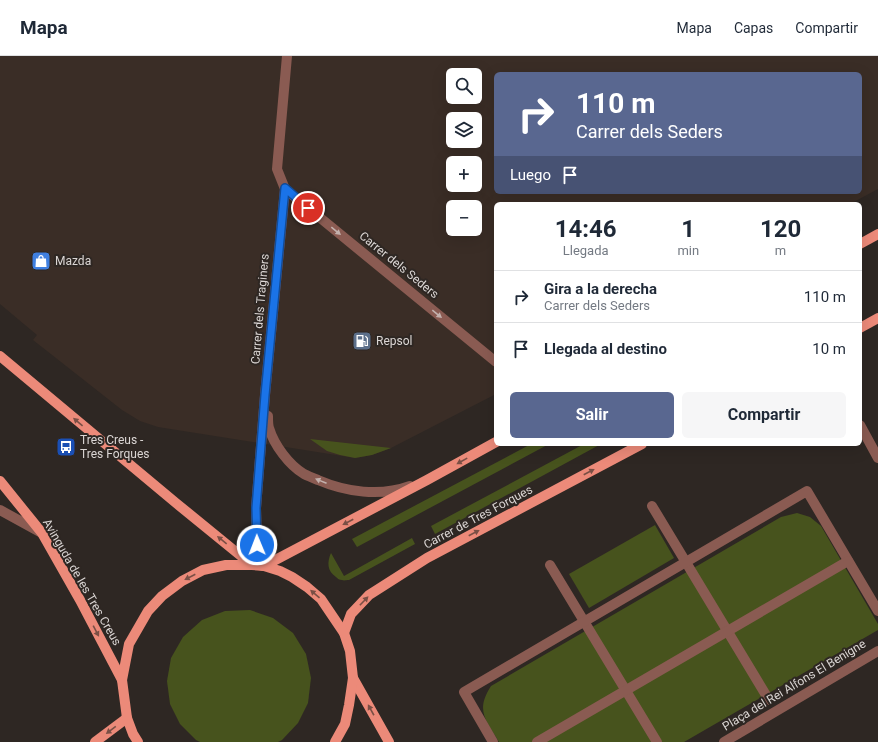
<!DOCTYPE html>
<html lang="es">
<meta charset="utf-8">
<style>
body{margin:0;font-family:Roboto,sans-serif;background:#f6f6f7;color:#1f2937;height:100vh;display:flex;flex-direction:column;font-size:15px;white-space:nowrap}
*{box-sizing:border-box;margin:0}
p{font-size:13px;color:#747a83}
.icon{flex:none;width:22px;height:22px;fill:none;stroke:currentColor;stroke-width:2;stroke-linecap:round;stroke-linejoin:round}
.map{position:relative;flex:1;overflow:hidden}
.sheet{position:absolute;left:494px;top:146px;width:368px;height:244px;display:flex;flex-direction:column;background:#fff;border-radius:6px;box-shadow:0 4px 16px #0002}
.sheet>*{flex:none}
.hud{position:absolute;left:494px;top:16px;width:368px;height:122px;border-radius:6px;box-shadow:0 4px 16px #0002;background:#596790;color:#fff;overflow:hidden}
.controls{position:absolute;left:446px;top:12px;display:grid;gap:8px}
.controls a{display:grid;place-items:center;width:36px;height:36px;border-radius:6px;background:#fff;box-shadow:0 4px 16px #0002;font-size:20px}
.pin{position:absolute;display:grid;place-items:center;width:34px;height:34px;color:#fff;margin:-17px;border:2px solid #fff;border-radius:50%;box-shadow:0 1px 4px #0007}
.me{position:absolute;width:44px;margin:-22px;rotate:359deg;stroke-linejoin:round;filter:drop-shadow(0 0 3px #0008)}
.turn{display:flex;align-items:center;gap:14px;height:84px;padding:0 16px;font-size:18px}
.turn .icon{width:52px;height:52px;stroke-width:2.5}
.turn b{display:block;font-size:28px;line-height:34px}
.then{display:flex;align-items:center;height:38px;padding:0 16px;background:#0003;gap:8px;font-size:15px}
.eta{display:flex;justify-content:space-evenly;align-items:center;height:68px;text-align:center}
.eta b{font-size:24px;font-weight:700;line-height:28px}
.primary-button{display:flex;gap:8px;margin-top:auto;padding:8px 16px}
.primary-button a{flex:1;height:46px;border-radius:6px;background:#596790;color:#fff;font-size:16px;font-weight:700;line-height:46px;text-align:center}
.primary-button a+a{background:#f6f6f7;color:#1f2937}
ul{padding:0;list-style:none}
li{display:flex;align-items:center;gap:12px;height:52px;padding:0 16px;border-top:1px solid #e0e1e3}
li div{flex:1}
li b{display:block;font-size:15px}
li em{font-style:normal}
header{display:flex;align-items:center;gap:24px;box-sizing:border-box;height:56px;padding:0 20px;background:#fff;border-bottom:1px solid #e0e1e3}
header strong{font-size:19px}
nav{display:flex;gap:22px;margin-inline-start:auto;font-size:14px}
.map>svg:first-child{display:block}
</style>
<header>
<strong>Mapa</strong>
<nav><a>Mapa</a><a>Capas</a><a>Compartir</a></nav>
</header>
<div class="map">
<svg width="878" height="686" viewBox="0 0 878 686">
<rect width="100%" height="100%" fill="#2e2723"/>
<!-- built -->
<path fill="#3a2d26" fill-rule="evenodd" d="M0,0H878V133L850,148H496V338L391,392L372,399L355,402L158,371L140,365L122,354L33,284L37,279L0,248ZM496,18H860V136H496ZM453,19H475V41H453ZM453,63H475V85H453ZM453,107H475V129H453ZM453,151H475V173H453Z"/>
<!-- green -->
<g fill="#47531d">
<polygon points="310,383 391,392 372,399 355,402 340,399 327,395"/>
<polygon points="531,388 549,388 357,491 352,483"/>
<polygon points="584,388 601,388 435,478 431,470"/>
<path d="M797,457L810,461L821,470L878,568V574L684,686H499C486,664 475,655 491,630L781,461Z"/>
<polygon points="655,469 674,502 589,552 569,518"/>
<path d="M412,482L415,488L349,524C346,524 344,525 342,524C339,524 338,523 336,521C327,515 327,506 331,497L344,520Z"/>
<polygon points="250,554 273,562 293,577 306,598 311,622 308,647 298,667 282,684 278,686 200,686 196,684 180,668 170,648 167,625 171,602 183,581 202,564 225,555"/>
</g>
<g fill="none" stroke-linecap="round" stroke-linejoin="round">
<!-- minor -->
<g stroke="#8a5b52" stroke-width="10">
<polyline points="285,133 496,306"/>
<path d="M268,360C268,364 268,369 269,372C274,389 289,409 304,418C308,420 313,422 318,424C346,436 380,441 410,430"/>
<polyline points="860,369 878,402"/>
<polyline points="652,450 769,644"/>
<polyline points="0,454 42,477"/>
<polyline points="550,509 657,686"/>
<polyline points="262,510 257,489 256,452 265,339 285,133 277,113 287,0"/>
<polyline points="493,686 464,636 807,435 878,555"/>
<polyline points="537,686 848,505"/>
<polyline points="724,686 878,595"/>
</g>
<!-- major -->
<g stroke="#ec8a79" stroke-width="10">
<polyline points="860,188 878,178"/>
<polyline points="860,272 878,262"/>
<polyline points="0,300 176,447 252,509"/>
<polyline points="0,425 42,477 80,544 122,624"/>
<polyline points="264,510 427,424 496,386"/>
<polyline points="344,577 351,558 369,539 427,502 642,388"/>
<polyline points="353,622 389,686"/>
<polyline points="95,686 127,662"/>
<polyline points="138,686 133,678 127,662 122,624 129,588 148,555 162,540 182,525 203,514 226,509 252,509 264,510 280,515 292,521 307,531 321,543 344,577 350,595 353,622 349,649 345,668 335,686"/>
</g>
</g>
<!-- one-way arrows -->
<defs><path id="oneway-solid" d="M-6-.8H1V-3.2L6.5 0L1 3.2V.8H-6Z"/></defs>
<g fill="#c3b1ad">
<use href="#oneway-solid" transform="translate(336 175) rotate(39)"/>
<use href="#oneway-solid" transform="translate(437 258) rotate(39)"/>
<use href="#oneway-solid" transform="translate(321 425) rotate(-158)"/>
</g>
<g fill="#7a4f45">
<use href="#oneway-solid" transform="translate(78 366) rotate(-140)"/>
<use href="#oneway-solid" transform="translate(462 405) rotate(151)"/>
<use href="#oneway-solid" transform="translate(589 416) rotate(-28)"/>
<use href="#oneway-solid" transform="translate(348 466) rotate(152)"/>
<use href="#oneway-solid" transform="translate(474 477) rotate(-28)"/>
<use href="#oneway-solid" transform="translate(222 484) rotate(-141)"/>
<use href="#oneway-solid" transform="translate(190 521) rotate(153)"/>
<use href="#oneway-solid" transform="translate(315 538) rotate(-139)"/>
<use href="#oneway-solid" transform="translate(364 545) rotate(-46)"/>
<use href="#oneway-solid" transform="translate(96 575) rotate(62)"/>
<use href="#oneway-solid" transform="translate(371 654) rotate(-119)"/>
<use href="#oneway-solid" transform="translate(111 674) rotate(143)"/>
</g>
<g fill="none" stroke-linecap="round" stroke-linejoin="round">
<!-- route casing -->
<g stroke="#114b97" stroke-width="10">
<polyline id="route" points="257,489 256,452 265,339 285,132 308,152"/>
</g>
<!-- route -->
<use href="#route" stroke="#1a73e8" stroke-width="7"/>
</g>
<!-- icons -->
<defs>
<g id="shop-square" transform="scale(1)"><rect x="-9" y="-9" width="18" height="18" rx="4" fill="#3f7fe0" stroke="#2e2723"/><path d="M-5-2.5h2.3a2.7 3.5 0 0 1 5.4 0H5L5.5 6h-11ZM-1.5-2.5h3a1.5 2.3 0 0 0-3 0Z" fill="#fff"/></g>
<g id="fuel-square" transform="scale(1)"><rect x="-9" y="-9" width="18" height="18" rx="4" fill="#5c6f8a" stroke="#2e2723"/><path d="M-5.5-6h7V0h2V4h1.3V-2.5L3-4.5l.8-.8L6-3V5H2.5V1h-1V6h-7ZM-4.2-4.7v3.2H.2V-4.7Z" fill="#fff"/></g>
<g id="bus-square" transform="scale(1)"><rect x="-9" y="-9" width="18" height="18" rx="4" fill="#1a4fb4" stroke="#2e2723"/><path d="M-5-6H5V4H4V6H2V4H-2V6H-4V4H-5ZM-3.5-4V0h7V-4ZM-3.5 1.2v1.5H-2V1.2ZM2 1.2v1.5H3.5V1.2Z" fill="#fff"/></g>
</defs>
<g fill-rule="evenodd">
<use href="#shop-square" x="41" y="205"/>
<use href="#fuel-square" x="362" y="285"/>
<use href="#bus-square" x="66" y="391"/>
</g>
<g text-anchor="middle" stroke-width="4" stroke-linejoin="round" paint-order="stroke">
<!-- poi labels -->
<g font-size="12" fill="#dbd6d4" stroke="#2e2723" text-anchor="start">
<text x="55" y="209">Mazda</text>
<text x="376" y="289">Repsol</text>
<text x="80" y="388">Tres Creus -<tspan x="80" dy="14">Tres Forques</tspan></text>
</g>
<!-- street labels -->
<g font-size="12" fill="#dbd6d4" stroke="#2e2723">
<text transform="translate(399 209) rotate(39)" y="4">Carrer dels Seders</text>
<text transform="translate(260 253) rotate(-85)" y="4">Carrer dels Traginers</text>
<text transform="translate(478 461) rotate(-28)" y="4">Carrer de Tres Forques</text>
<text transform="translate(82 526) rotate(60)" y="4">Avinguda de les Tres Creus</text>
<text transform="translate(794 629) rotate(-31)" y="4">Plaça del Rei Alfons El Benigne</text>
</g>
</g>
</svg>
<div class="controls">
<a><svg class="icon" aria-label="search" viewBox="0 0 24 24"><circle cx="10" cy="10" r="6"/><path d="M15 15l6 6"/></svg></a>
<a><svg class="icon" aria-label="layers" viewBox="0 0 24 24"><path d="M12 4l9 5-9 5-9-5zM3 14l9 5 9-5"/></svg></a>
<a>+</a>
<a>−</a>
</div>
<div class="pin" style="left:308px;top:152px;background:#d93025"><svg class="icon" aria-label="arrive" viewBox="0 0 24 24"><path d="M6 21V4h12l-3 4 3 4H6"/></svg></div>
<svg class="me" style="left:257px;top:489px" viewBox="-20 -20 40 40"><circle r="17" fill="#1a73e8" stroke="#fff" stroke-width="3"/><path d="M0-11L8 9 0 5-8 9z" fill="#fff"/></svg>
<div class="hud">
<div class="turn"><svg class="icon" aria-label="right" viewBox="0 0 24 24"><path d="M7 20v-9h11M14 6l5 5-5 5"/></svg><div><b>110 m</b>Carrer dels Seders</div></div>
<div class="then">Luego<svg class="icon" aria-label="arrive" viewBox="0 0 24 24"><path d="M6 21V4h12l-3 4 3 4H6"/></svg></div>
</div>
<section class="sheet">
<div class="eta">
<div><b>14:46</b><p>Llegada</p></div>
<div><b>1</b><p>min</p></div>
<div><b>120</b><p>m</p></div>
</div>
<ul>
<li><svg class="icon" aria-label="right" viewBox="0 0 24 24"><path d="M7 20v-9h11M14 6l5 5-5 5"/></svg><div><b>Gira a la derecha</b><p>Carrer dels Seders</p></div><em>110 m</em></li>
<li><svg class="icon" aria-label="arrive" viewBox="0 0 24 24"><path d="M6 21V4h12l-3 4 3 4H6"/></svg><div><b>Llegada al destino</b></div><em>10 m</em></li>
</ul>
<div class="primary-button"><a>Salir</a><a>Compartir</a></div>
</section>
</div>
